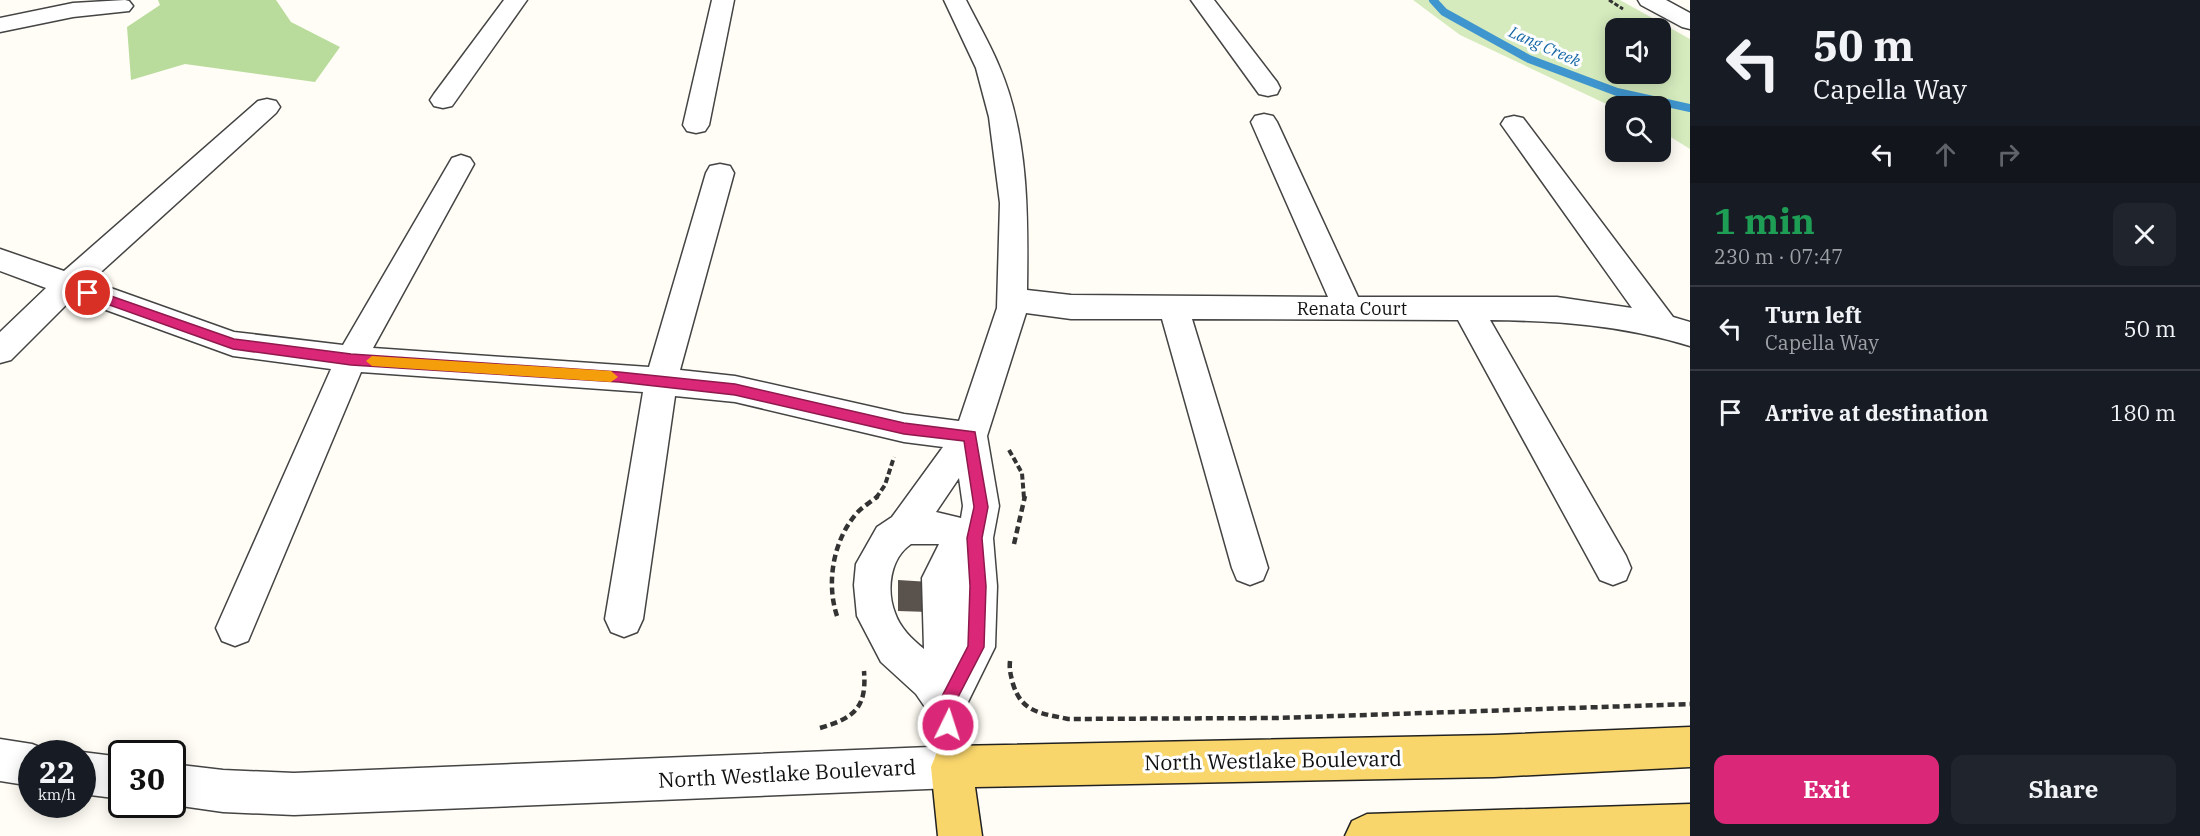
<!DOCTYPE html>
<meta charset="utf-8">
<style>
body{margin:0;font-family:"IBM Plex Serif",serif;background:#20242c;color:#f1f3f6;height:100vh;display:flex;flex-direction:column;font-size:22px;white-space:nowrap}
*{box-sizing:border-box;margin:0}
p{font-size:20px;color:#9ea1a6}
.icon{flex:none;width:33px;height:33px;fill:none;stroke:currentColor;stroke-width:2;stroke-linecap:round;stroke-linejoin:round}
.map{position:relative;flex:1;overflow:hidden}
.details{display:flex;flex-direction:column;background:#171b24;width:510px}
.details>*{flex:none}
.top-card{background:#171b24;color:#f1f3f6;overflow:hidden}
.tools{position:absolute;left:1605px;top:18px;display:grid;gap:12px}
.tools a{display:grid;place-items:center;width:66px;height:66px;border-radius:12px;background:#171b24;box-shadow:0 3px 15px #0003;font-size:30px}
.speed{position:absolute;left:18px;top:740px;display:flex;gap:12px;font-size:30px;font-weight:700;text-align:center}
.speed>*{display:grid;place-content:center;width:78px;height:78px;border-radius:50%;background:#171b24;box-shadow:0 3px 15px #0003;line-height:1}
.speed small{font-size:15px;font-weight:400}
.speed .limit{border:3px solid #111;border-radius:9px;background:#fff;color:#111}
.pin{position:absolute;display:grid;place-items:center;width:51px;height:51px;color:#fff;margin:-26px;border:3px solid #fff;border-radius:50%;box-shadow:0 2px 6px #0007}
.me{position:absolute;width:66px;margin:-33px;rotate:4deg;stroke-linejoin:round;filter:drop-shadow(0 0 4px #0008)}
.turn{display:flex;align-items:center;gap:21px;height:126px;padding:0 24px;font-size:27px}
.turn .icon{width:78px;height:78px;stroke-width:2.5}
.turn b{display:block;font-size:42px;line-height:51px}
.lanes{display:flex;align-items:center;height:57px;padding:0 24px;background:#0003;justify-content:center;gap:30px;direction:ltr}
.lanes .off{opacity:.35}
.round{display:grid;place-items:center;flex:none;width:63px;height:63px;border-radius:12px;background:#20242c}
.summary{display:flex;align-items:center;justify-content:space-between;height:102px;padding:0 24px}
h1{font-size:36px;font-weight:700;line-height:45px;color:#1e9e55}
.cta{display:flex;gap:12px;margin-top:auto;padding:12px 24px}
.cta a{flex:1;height:69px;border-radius:12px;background:#db2777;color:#fff;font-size:24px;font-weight:700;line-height:69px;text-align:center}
.cta a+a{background:#20242c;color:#f1f3f6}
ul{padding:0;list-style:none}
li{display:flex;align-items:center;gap:18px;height:84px;padding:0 24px;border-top:2px solid #363941}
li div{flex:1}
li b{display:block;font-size:22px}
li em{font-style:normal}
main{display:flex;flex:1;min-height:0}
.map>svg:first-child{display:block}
</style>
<main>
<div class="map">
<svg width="1690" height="836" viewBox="0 0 1690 836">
<rect width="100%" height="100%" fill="#fffdf5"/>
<!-- green -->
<path fill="#d5ebbd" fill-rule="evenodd" d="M1413,0H1620L1690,39V149L1661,131L1660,106L1615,108L1460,35ZM1616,28H1660V74H1616Z"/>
<!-- forest -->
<polygon fill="#b9dc9c" points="158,0 276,0 291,22 340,47 315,82 185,64 131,80 127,27 160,5"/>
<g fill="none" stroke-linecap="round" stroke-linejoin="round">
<!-- stream -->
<polyline stroke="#3f96cf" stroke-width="8" points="1433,0 1444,12 1529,59 1617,92 1690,108"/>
</g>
<!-- building -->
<polygon fill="#5a524d" points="898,580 930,582 929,612 898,611"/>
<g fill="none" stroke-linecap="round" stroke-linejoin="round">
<!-- minor casing -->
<g stroke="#444" stroke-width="3">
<g id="minor">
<polygon points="125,0 129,1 133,6 129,11 73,17 0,32 0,18 73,3"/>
<polygon points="504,0 527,0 452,106 443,108 434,106 430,100 434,94"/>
<polygon points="712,0 734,0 709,125 705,131 696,133 687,131 683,125"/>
<path d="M944,0H966C977,22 990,44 999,66C1029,135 1028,218 1027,290L1071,295L1328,297L1251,122L1255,116L1264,114L1273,116L1277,122L1358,297H1557L1632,308L1501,124L1505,118L1514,116L1523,118L1673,317L1690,322V346C1621,325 1561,321 1490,320L1626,556L1631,568L1626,580L1613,585L1600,580L1458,320L1192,319L1268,568L1263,580L1250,585L1237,580L1232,568L1162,319H1071L1026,313L987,436L999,506L993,538L997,586L995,647L966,706L973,767L967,782L952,788L294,815L223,812L167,804H172V764L223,770L294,773L930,747L927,710L916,694L881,662L857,616L854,585L856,564L877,527L892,517L943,447L904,442L735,402L675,396L643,619L637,632L624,637L611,632L605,619L643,392L361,372L248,641L235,646L222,641L216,628L331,369L233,356L73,298L11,360L0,363V332L46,288L0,271V249L64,271L258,101L267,99L276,101L280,107L276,113L91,281L234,332L343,345L452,158L461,155L470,158L474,164L373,348L649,367L706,173L710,166L720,164L730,166L734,173L680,370L735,376L904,414L959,421L997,308L1000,203L989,117L976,68ZM959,478L963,506L961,518L936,512ZM911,544H939L922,578L924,649C912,639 900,628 895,613C886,590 890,558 911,544Z"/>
<polygon points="1191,0 1214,0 1277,82 1280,88 1277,94 1268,96 1259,94"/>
<polygon points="1638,0 1666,0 1690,13 1690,29 1682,27 1641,5"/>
<polygon points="0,739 32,744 47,750 48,753 32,753 32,786 0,781"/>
<polygon points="82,752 122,757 122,799 82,794 82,753 80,753"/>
</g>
</g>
<!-- major casing -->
<g stroke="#222" stroke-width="3">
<g id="major">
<polygon points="1690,727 1690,767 1494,777 975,787 982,836 938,836 931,767 937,752 952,746 1494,735"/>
<polygon points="1690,804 1690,836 1345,836 1352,821 1367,814"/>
</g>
</g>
<!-- path-far2 -->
<polyline stroke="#333" stroke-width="3" stroke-dasharray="4.5 2" stroke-linecap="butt" points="1609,0 1623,9"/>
<!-- path-far1 -->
<g stroke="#333" stroke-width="4" stroke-dasharray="6 3" stroke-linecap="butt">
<polyline points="1009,450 1022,473 1024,498"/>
<polyline points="876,498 885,485 894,457"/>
</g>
<!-- path -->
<g stroke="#333" stroke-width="4.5" stroke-dasharray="7 4" stroke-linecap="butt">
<polyline points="1014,544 1025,496"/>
<path d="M837,616C826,583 833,541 856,514C862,507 871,502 878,496"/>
<path d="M1010,661C1009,670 1011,676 1013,684C1022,713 1041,713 1068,719L1277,718L1690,704"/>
<path d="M820,728C854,718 867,708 864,671"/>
</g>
<!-- minor -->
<use href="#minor" fill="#fff" fill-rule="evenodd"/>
<!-- major -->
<use href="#major" fill="#f9d66b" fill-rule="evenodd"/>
</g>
<!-- route -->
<polygon fill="#db2777" stroke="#8e194d" stroke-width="1.5" points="88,288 234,339 351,354 619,372 735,384 904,423 975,432 988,507 982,538 986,586 984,647 954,705 956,725 954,731 948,733 942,731 938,704 968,646 970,586 967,538 974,507 964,441 904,434 735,395 619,382 351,365 233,349 84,296 82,293 84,290"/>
<!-- slow -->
<polygon fill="#f59e0b" points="372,356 611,371 618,377 611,382 372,366 366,361"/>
<g text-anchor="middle" stroke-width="6" stroke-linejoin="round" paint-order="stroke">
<!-- far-water labels -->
<g font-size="16" font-style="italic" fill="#1768a6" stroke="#fff">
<text transform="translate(1545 46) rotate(24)" y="6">Lang Creek</text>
</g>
<!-- street labels -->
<g font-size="18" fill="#111" stroke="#fff">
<text x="1352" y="315">Renata Court</text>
</g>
<!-- near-street labels -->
<g font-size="21" fill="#111" stroke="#fff">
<text transform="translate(1273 761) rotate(-1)" y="7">North Westlake Boulevard</text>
<text transform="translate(787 774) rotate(-3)" y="7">North Westlake Boulevard</text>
</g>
</g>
</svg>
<div class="tools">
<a><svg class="icon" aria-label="sound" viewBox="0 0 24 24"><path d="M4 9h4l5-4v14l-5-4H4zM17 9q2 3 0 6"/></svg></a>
<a><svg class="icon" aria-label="search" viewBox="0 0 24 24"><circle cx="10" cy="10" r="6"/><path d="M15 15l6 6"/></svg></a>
</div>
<div class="speed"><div>22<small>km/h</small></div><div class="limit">30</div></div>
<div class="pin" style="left:88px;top:293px;background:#d93025"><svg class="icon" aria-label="arrive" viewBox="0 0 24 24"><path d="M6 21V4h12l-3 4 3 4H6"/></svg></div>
<svg class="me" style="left:948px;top:725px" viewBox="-20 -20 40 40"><circle r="17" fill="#db2777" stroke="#fff" stroke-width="3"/><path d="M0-11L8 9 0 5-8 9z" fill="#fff"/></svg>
</div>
<section class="details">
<div class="top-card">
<div class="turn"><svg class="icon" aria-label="left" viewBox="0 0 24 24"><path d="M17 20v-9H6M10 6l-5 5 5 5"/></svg><div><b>50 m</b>Capella Way</div></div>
<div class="lanes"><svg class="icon" aria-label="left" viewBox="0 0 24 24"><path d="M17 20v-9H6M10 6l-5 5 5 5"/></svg><svg class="icon off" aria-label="ahead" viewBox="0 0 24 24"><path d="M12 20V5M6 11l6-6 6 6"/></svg><svg class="icon off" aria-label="right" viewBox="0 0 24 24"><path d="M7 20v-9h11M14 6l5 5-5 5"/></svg></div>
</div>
<div class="summary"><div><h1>1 min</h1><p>230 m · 07:47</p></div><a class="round"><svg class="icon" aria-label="close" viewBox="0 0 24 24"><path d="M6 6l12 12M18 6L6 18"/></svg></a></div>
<ul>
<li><svg class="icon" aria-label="left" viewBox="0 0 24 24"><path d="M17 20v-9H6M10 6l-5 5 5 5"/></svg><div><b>Turn left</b><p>Capella Way</p></div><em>50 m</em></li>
<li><svg class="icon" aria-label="arrive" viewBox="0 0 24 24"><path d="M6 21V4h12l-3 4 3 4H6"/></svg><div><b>Arrive at destination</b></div><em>180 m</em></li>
</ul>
<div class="cta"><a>Exit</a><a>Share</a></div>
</section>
</main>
